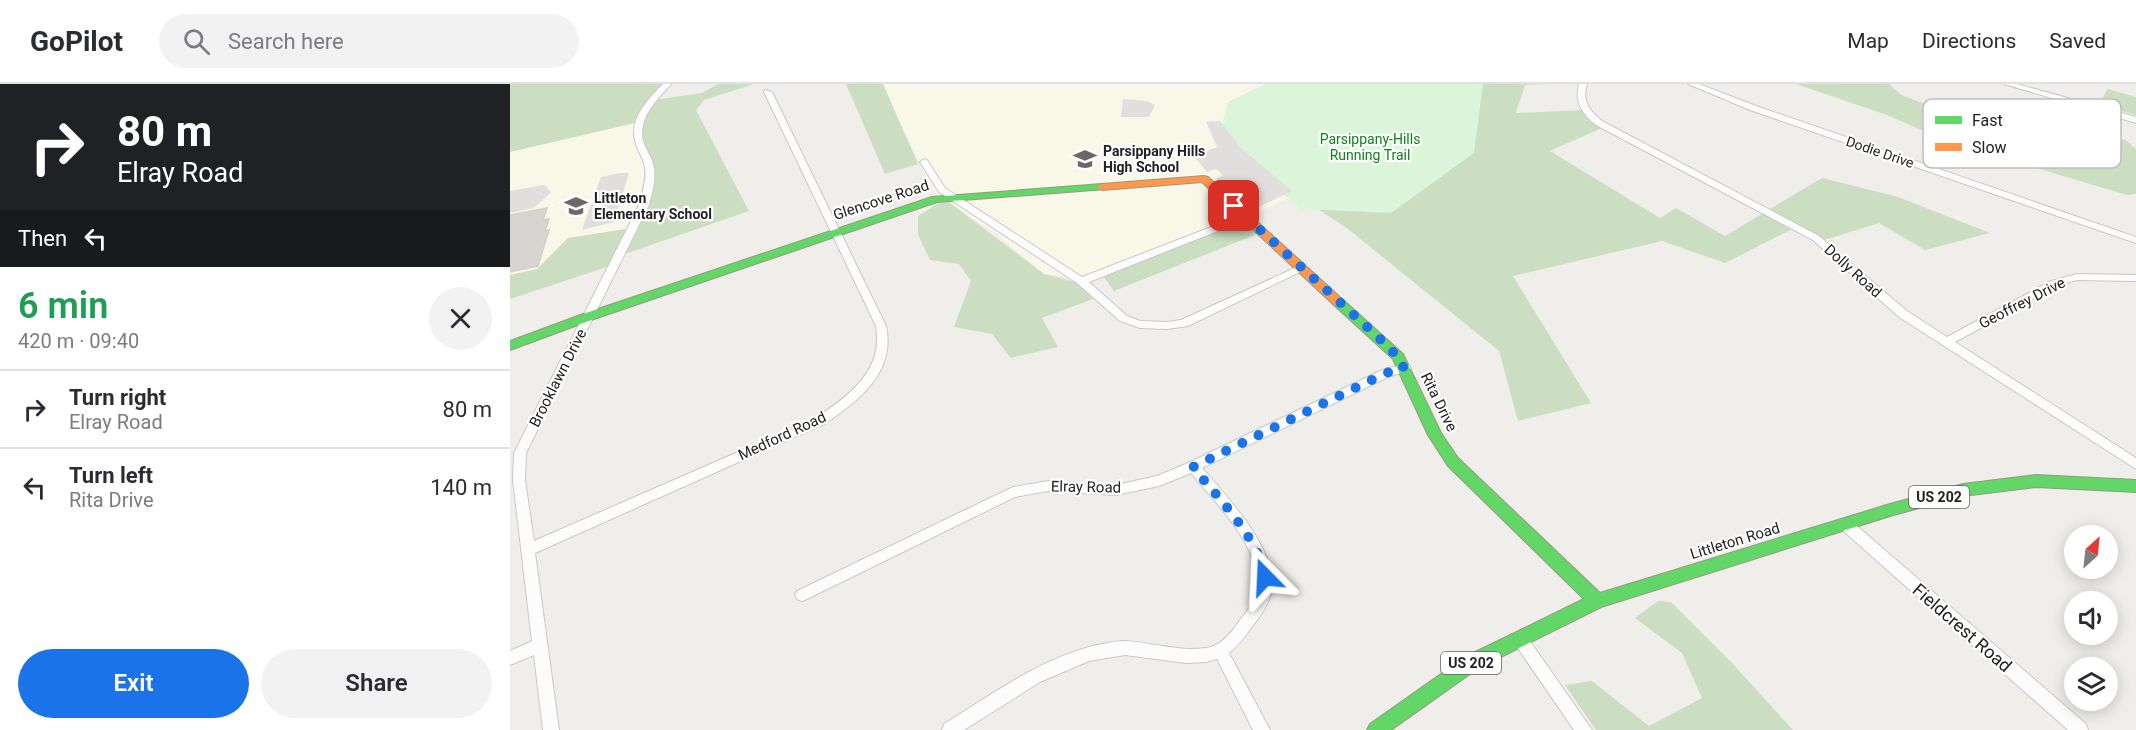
<!DOCTYPE html>
<meta charset="utf-8">
<style>
body{margin:0;font-family:Roboto,sans-serif;background:#f2f2f3;color:#2b2b33;height:100vh;display:flex;flex-direction:column;font-size:22px;white-space:nowrap}
*{box-sizing:border-box;margin:0}
p{font-size:20px;color:#7c7c81}
.icon{flex:none;width:33px;height:33px;fill:none;stroke:currentColor;stroke-width:2;stroke-linecap:round;stroke-linejoin:round}
.map{position:relative;flex:1;overflow:hidden}
.side{display:flex;flex-direction:column;background:#fff;width:510px}
.side>*{flex:none}
.hud{background:#202124;color:#fff;overflow:hidden}
.needle{width:39px;rotate:27deg}
.buttons{position:absolute;left:1554px;top:441px;display:grid;gap:12px}
.buttons a{display:grid;place-items:center;width:54px;height:54px;border-radius:50%;background:#fff;box-shadow:0 3px 15px #0003;font-size:30px}
.pin{position:absolute;display:grid;place-items:center;width:51px;height:51px;color:#fff;margin:-26px;border-radius:12px;box-shadow:0 3px 9px #0006}
.me{position:absolute;width:66px;margin:-33px;rotate:339deg;stroke-linejoin:round;filter:drop-shadow(0 0 4px #0008)}
.turn{display:flex;align-items:center;gap:21px;height:126px;padding:0 18px;font-size:27px}
.turn .icon{width:78px;height:78px;stroke-width:2.5}
.turn b{display:block;font-size:42px;line-height:51px}
.then{display:flex;align-items:center;height:57px;padding:0 18px;background:#0003;gap:12px;font-size:22px}
.round{display:grid;place-items:center;flex:none;width:63px;height:63px;border-radius:32px;background:#f2f2f3}
.summary{display:flex;align-items:center;justify-content:space-between;height:102px;padding:0 18px}
h1{font-size:36px;font-weight:600;line-height:45px;color:#1e9e55}
.action{display:flex;gap:12px;margin-top:auto;padding:12px 18px}
.action a{flex:1;height:69px;border-radius:36px;background:#1a73e8;color:#fff;font-size:24px;font-weight:600;line-height:69px;text-align:center}
.action a+a{background:#f2f2f3;color:#2b2b33}
ul{padding:0;list-style:none}
li{display:flex;align-items:center;gap:18px;height:78px;padding:0 18px;border-top:2px solid #e1e1e2}
li div{flex:1}
li b{display:block;font-size:22px}
li em{font-style:normal}
header{display:flex;align-items:center;gap:36px;box-sizing:border-box;height:84px;padding:0 30px;background:#fff;border-bottom:2px solid #e1e1e2}
header strong{font-size:28px}
nav{display:flex;gap:33px;margin-inline-start:auto;font-size:21px}
.search{width:420px;height:54px;background:#f2f2f3;display:flex;align-items:center;gap:15px;box-sizing:border-box;padding:0 21px;border-radius:33px;color:#7c7c81;font-size:22px}
main{display:flex;flex:1;min-height:0}
.map>svg:first-child{display:block}
</style>
<header>
<strong>GoPilot</strong>
<div class="search"><svg class="icon" aria-label="search" viewBox="0 0 24 24"><circle cx="10" cy="10" r="6"/><path d="M15 15l6 6"/></svg>Search here</div>
<nav><a>Map</a><a>Directions</a><a>Saved</a></nav>
</header>
<main>
<section class="side">
<div class="hud">
<div class="turn"><svg class="icon" aria-label="right" viewBox="0 0 24 24"><path d="M7 20v-9h11M14 6l5 5-5 5"/></svg><div><b>80 m</b>Elray Road</div></div>
<div class="then">Then<svg class="icon" aria-label="left" viewBox="0 0 24 24"><path d="M17 20v-9H6M10 6l-5 5 5 5"/></svg></div>
</div>
<div class="summary"><div><h1>6 min</h1><p>420 m · 09:40</p></div><a class="round"><svg class="icon" aria-label="close" viewBox="0 0 24 24"><path d="M6 6l12 12M18 6L6 18"/></svg></a></div>
<ul>
<li><svg class="icon" aria-label="right" viewBox="0 0 24 24"><path d="M7 20v-9h11M14 6l5 5-5 5"/></svg><div><b>Turn right</b><p>Elray Road</p></div><em>80 m</em></li>
<li><svg class="icon" aria-label="left" viewBox="0 0 24 24"><path d="M17 20v-9H6M10 6l-5 5 5 5"/></svg><div><b>Turn left</b><p>Rita Drive</p></div><em>140 m</em></li>
</ul>
<div class="action"><a>Exit</a><a>Share</a></div>
</section>
<div class="map">
<svg width="1626" height="646" viewBox="0 0 1626 646">
<rect width="100%" height="100%" fill="#f0eeeb"/>
<!-- education -->
<g fill="#f8f7e8">
<polygon points="373,0 756,0 718,18 712,41 778,114 743,131 581,195 534,190 484,148 425,110 390,39"/>
<polygon points="129,38 141,100 122,144 58,154 27,185 0,191 0,68"/>
</g>
<!-- forest -->
<g fill="#cbdec1">
<polygon points="0,0 159,0 144,16 192,9 208,0 244,0 194,16 186,26 239,127 109,172 106,180 0,215 0,191 27,185 58,154 122,144 141,100 129,38 0,68"/>
<polygon points="336,0 373,0 408,80 375,90"/>
<polygon points="756,0 1035,0 1015,1 1006,29 1076,26 1094,43 1040,67 1150,134 1166,124 1215,152 1312,94 1388,113 1480,149 1415,166 1369,139 1311,157 1288,142 1215,179 1152,157 1003,192 1081,319 1008,337 989,267 838,145 727,71 718,19"/>
<polygon points="1286,0 1379,0 1391,11 1439,29 1473,29 1495,35 1518,38 1511,18 1538,23 1554,39 1594,60 1614,55 1626,65 1626,110 1617,111 1436,57 1377,31"/>
<polygon points="1598,5 1626,13 1626,31 1588,21"/>
<polygon points="435,115 534,190 566,198 583,215 532,234 548,263 501,274 482,250 444,243 461,197 449,180 420,176 408,151 408,132"/>
<polygon points="733,137 747,150 604,207 593,192"/>
<polygon points="1148,517 1161,518 1222,579 1283,646 1086,646 1055,601 1082,597 1139,642 1192,614 1172,569 1125,534"/>
</g>
<!-- park -->
<polygon fill="#daf5da" points="756,0 973,0 964,69 881,129 791,125 727,71 712,41 718,19"/>
<!-- parking -->
<g fill="#e0dfde">
<polygon points="613,15 637,17 645,21 639,33 611,33"/>
<polygon points="710,37 730,63 782,107 742,126 706,95 713,91 706,85 697,88 684,72 707,63 696,38"/>
<polygon points="110,89 119,89 104,138 72,146 91,93"/>
<polygon points="34,101 41,108 24,124 0,129 0,107"/>
</g>
<!-- building -->
<polygon fill="#d7d4d2" stroke="#d3d0cc" stroke-width="1.5" points="37,124 33,136 39,135 35,147 39,146 28,182 0,188 0,131"/>
<g fill="none" stroke-linecap="round" stroke-linejoin="round">
<!-- street casing -->
<g stroke="#c9c8c7" stroke-width="2">
<g id="street">
<path d="M153,0H161C147,16 128,33 133,57C136,67 143,74 144,84C146,96 142,109 139,121L16,369L15,396L24,457L306,334C339,311 374,287 366,242L254,8L255,6L262,8L376,242C386,288 349,317 314,340L25,469L49,646H33L24,571L0,581V567L22,557L3,396L4,369L129,121C132,109 137,96 135,84C134,74 127,67 125,57C119,35 138,15 153,0Z"/>
<path d="M1069,0H1077C1072,18 1079,26 1092,37L1309,152L1397,227L1437,253L1541,197L1567,190L1626,191V197L1567,196L1549,201L1445,258L1626,374V385L1389,233L1303,156L1086,41C1072,29 1064,19 1069,0Z"/>
<polygon points="1178,0 1189,0 1246,22 1626,153 1626,159 1240,26"/>
<polygon points="1494,0 1507,0 1626,33 1626,39"/>
<polygon points="414,75 417,76 435,104 572,193 732,131 738,131 738,135 579,198 617,232 630,237 657,238 671,236 787,183 795,183 796,185 678,242 657,245 630,244 610,237 567,199 429,108 410,78"/>
<path d="M895,280L899,281L901,284L899,287L880,292L692,384C717,413 773,470 760,512C757,523 750,532 744,540C736,551 729,561 719,569L760,646H743L707,575L696,578L676,579L615,571L579,577L530,598L454,646H432L434,640C481,611 528,576 583,562C593,560 604,557 614,557C642,558 668,568 696,564C711,562 722,548 730,536C736,528 745,519 747,509C754,466 707,420 681,389L649,402L606,411L538,407L505,413L297,515L292,517L287,515L285,511L287,507L503,403L538,397L606,401L647,392L678,379L872,286Z"/>
<polygon points="1335,434 1340,436 1576,640 1578,646 1558,646 1330,444 1328,440 1330,436"/>
<polygon points="1010,548 1015,550 1082,646 1064,646 1005,560 1003,555 1005,550"/>
</g>
</g>
<!-- fast casing -->
<g stroke="#999a82" stroke-width="2">
<g id="fast">
<polygon points="592,100 596,101 596,105 427,118 84,235 0,266 0,257 76,229 422,113"/>
<polygon points="828,214 832,215 893,270 931,349 948,374 1090,509 1380,420 1453,400 1526,391 1626,396 1626,408 1526,403 1453,412 1380,432 1091,523 967,585 881,646 857,646 860,640 955,573 1074,515 938,382 918,351 883,275 824,221 822,218 824,215"/>
</g>
</g>
<!-- slow casing -->
<g stroke="#999a82" stroke-width="2">
<polygon id="slow" points="694,92 698,93 832,215 834,218 832,221 824,221 692,98 592,106 587,103 592,100"/>
</g>
<!-- street -->
<use href="#street" fill="#fdfcfc" fill-rule="evenodd"/>
<!-- fast -->
<use href="#fast" fill="#63d668" fill-rule="evenodd"/>
<!-- slow -->
<use href="#slow" fill="#ff974d" fill-rule="evenodd"/>
</g>
<g fill="none" stroke-linecap="round" stroke-linejoin="round">
<!-- route -->
<path stroke="#1a73e8" stroke-width="10" stroke-dasharray="0 18" d="M724,122L867,252L888,273L894,284L876,289L683,383C708,414 748,453 755,493"/>
</g>
<!-- icons -->
<defs>
<g id="school-bare" transform="scale(1.8)"><path d="M0-5L7-2L0 1L-7-2ZM-4 1L0 2.5L4 1V4Q0 6-4 4Z" fill="#6a6968" stroke="#fff" stroke-width="2.5" paint-order="stroke"/></g>
</defs>
<g fill-rule="evenodd">
<use href="#school-bare" x="575" y="75"/>
<use href="#school-bare" x="66" y="122"/>
</g>
<g text-anchor="middle" stroke-width="4.5" stroke-linejoin="round" paint-order="stroke">
<!-- far-park labels -->
<g font-size="14" fill="#0c8416" stroke="#fff">
<text x="860" y="60">Parsippany-Hills<tspan x="860" dy="16">Running Trail</tspan></text>
</g>
<!-- far-poi labels -->
<g font-size="14" font-weight="bold" fill="#222" stroke="#fff" text-anchor="start">
<text x="593" y="72">Parsippany Hills<tspan x="593" dy="16">High School</tspan></text>
<text x="84" y="119">Littleton<tspan x="84" dy="16">Elementary School</tspan></text>
</g>
<!-- far-street labels -->
<g font-size="14" fill="#222" stroke="#fff">
<text transform="translate(1370 68) rotate(19)" y="5">Dodie Drive</text>
</g>
<!-- shield labels -->
<g fill="#fff" stroke="#646464" stroke-width="1.5">
<rect x="1399" y="402" width="60" height="22" rx="4.5"/>
<rect x="931" y="568" width="60" height="22" rx="4.5"/>
</g>
<g font-size="14" font-weight="bold" fill="#222">
<text x="1429" y="418">US 202</text>
<text x="961" y="584">US 202</text>
</g>
<!-- street labels -->
<g font-size="15" fill="#222" stroke="#fff">
<text transform="translate(371 116) rotate(-18)" y="5">Glencove Road</text>
<text transform="translate(1343 187) rotate(42)" y="5">Dolly Road</text>
<text transform="translate(1512 219) rotate(-27)" y="5">Geoffrey Drive</text>
<text transform="translate(48 294) rotate(-63)" y="5">Brooklawn Drive</text>
<text transform="translate(929 318) rotate(64)" y="5">Rita Drive</text>
<text transform="translate(272 352) rotate(-25)" y="5">Medford Road</text>
<text transform="translate(576 403) rotate(1)" y="5">Elray Road</text>
<text transform="translate(1225 457) rotate(-17)" y="5">Littleton Road</text>
</g>
<!-- near-street labels -->
<g font-size="18" fill="#222" stroke="#fff">
<text transform="translate(1452 544) rotate(41)" y="6">Fieldcrest Road</text>
</g>
</g>
<!-- legend -->
<rect x="1413" y="15" width="198" height="69" rx="9" fill="#fff" stroke="#bdbdbd" stroke-width="1.5"/>
<rect x="1425" y="32" width="27" height="8" fill="#63d668"/>
<rect x="1425" y="59" width="27" height="8" fill="#ff974d"/>
<g font-size="16" fill="#222">
<text x="1462" y="42">Fast</text>
<text x="1462" y="69">Slow</text>
</g>
</svg>
<div class="buttons">
<a><svg class="needle" viewBox="-14 -14 28 28"><path d="M0-13l5 13h-10z" fill="#e53935"/><path d="M0 13l5-13h-10z" fill="#7c7c81"/></svg></a>
<a><svg class="icon" aria-label="sound" viewBox="0 0 24 24"><path d="M4 9h4l5-4v14l-5-4H4zM17 9q2 3 0 6"/></svg></a>
<a><svg class="icon" aria-label="layers" viewBox="0 0 24 24"><path d="M12 4l9 5-9 5-9-5zM3 14l9 5 9-5"/></svg></a>
</div>
<div class="pin" style="left:724px;top:122px;background:#d93025"><svg class="icon" aria-label="arrive" viewBox="0 0 24 24"><path d="M6 21V4h12l-3 4 3 4H6"/></svg></div>
<svg class="me" style="left:755px;top:493px" viewBox="-20 -20 40 40"><path d="M0-17L14 15 0 8-14 15z" fill="#1a73e8" stroke="#fff" stroke-width="4"/></svg>
</div>
</main>
